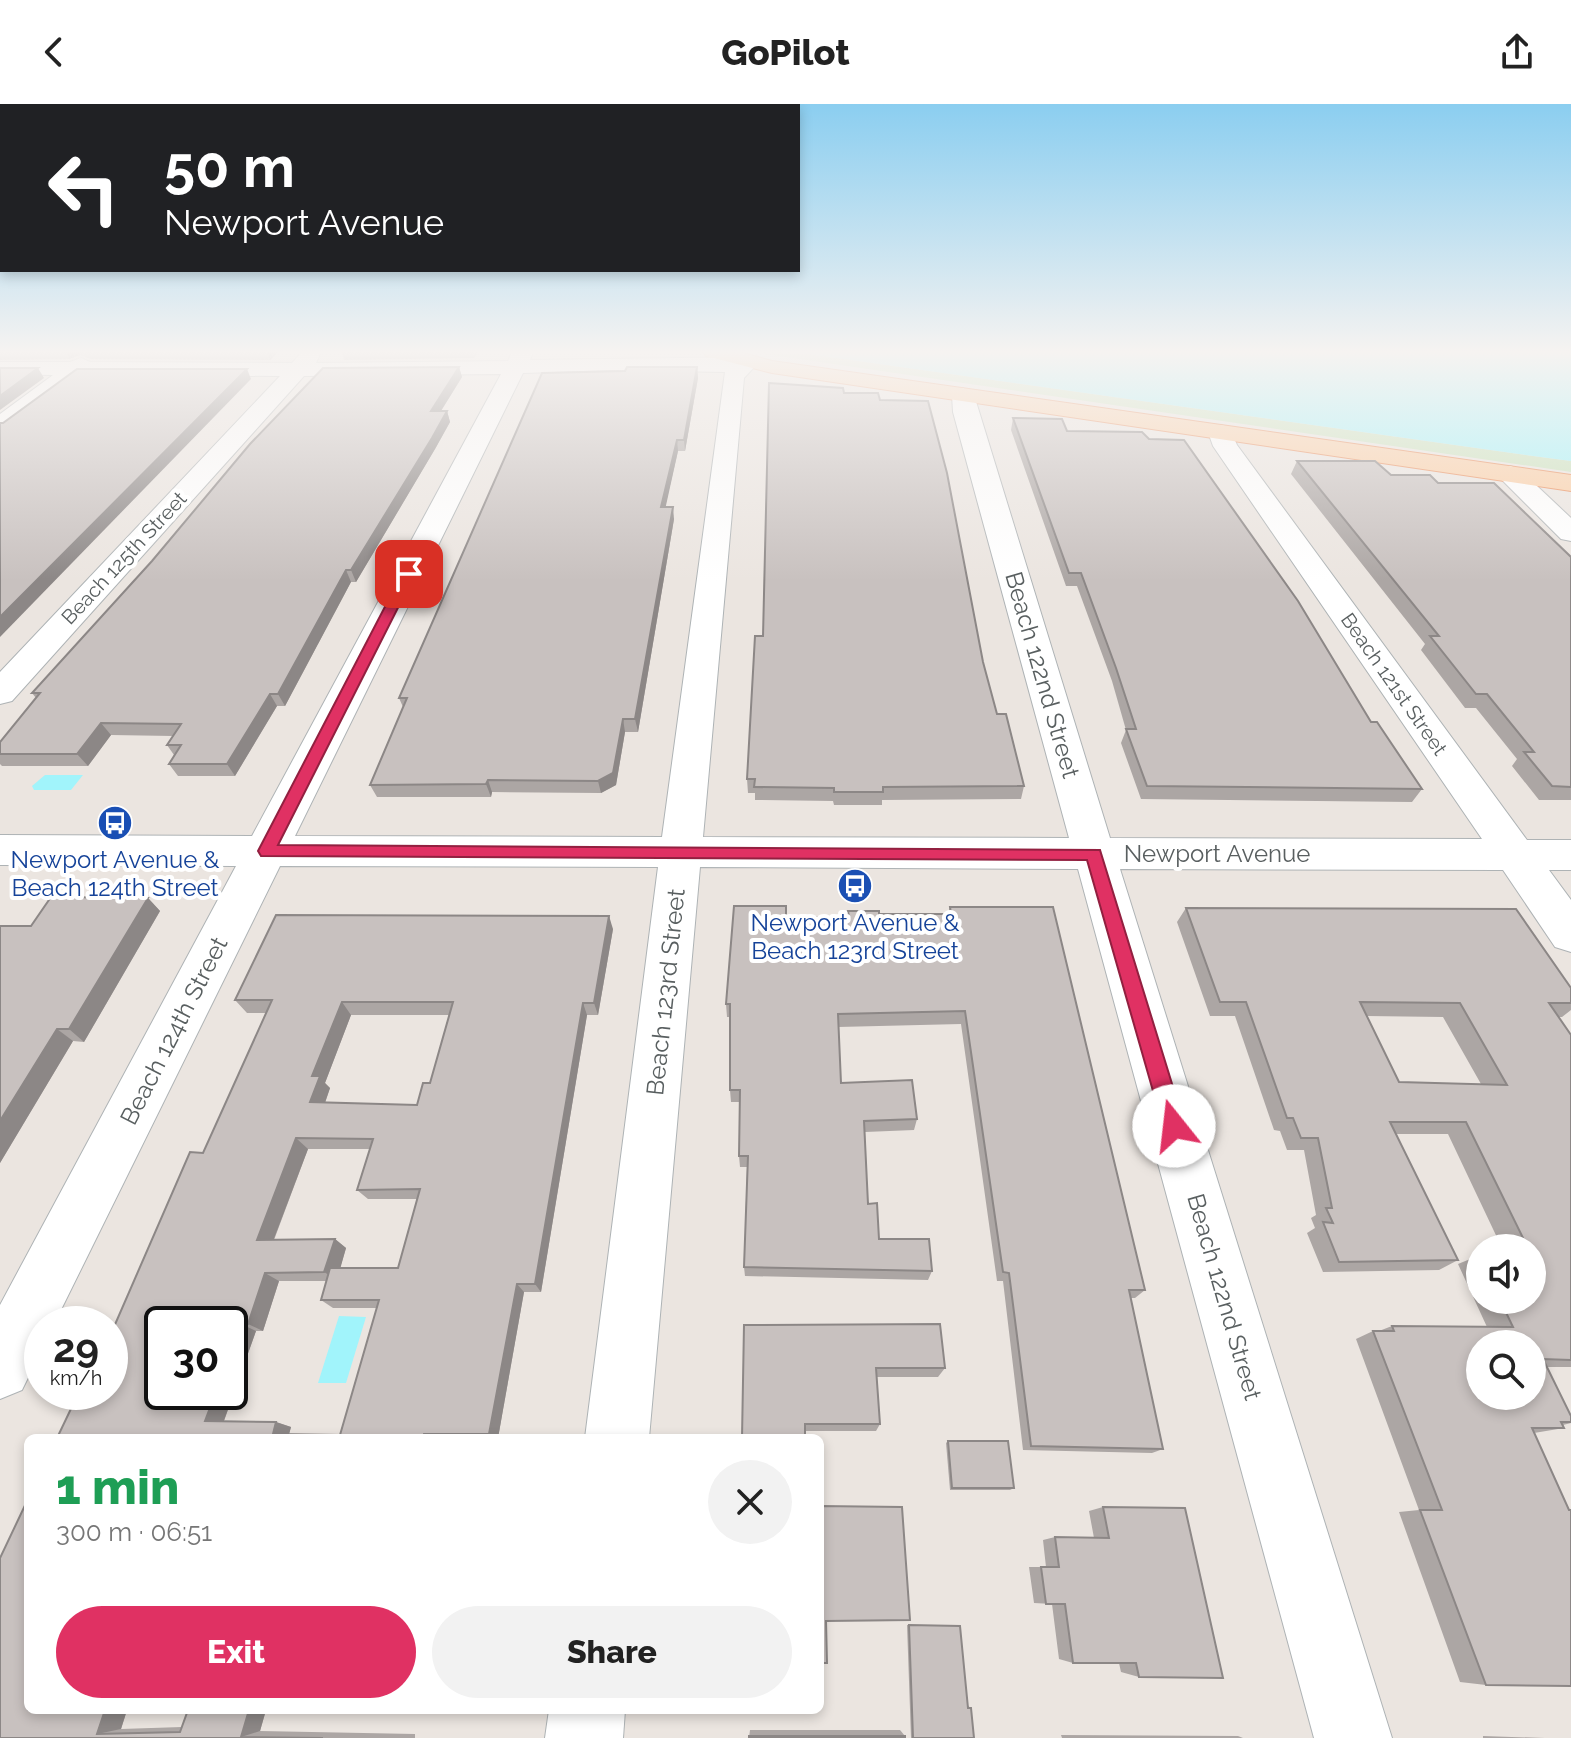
<!DOCTYPE html>
<meta charset="utf-8">
<style>
body{margin:0;font-family:Raleway,sans-serif;background:#f2f2f2;color:#222;height:100vh;display:flex;flex-direction:column;font-size:30px;white-space:nowrap}
*{box-sizing:border-box;margin:0}
p{font-size:26px;color:#767676}
.icon{flex:none;width:44px;height:44px;fill:none;stroke:currentColor;stroke-width:2;stroke-linecap:round;stroke-linejoin:round}
.map{position:relative;flex:1;overflow:hidden}
.sheet{position:absolute;left:24px;top:1330px;width:800px;height:280px;display:flex;flex-direction:column;background:#fff;border-radius:12px;box-shadow:0 4px 12px #0003}
.sheet>*{flex:none}
.banner{position:absolute;left:0px;top:0px;width:800px;height:168px;box-shadow:0 4px 12px #0003;background:#202124;color:#fff;overflow:hidden}
.controls{position:absolute;left:1466px;top:1130px;display:grid;gap:16px}
.controls a{display:grid;place-items:center;width:80px;height:80px;border-radius:50%;background:#fff;box-shadow:0 4px 12px #0003;font-size:40px}
.speed{position:absolute;left:24px;top:1202px;display:flex;gap:16px;font-size:40px;font-weight:700;text-align:center}
.speed>*{display:grid;place-content:center;width:104px;height:104px;border-radius:50%;background:#fff;box-shadow:0 4px 12px #0003;line-height:1}
.speed small{font-size:20px;font-weight:400}
.speed .limit{border:4px solid #111;border-radius:12px;background:#fff;color:#111}
.pin{position:absolute;display:grid;place-items:center;width:68px;height:68px;color:#fff;margin:-34px;border-radius:16px;box-shadow:0 4px 12px #0006}
.me{position:absolute;width:88px;margin:-44px;rotate:344deg;stroke-linejoin:round;filter:drop-shadow(0 0 6px #0008)}
.turn{display:flex;align-items:center;gap:28px;height:168px;padding:0 32px;font-size:36px}
.turn .icon{width:104px;height:104px;stroke-width:2.5}
.turn b{display:block;font-size:56px;line-height:68px}
.round{display:grid;place-items:center;flex:none;width:84px;height:84px;border-radius:42px;background:#f2f2f2}
.head{display:flex;align-items:center;justify-content:space-between;height:136px;padding:0 32px}
h1{font-size:48px;font-weight:800;line-height:60px;color:#1e9e55}
.cta{display:flex;gap:16px;margin-top:auto;padding:16px 32px}
.cta a{flex:1;height:92px;border-radius:48px;background:#e03163;color:#fff;font-size:32px;font-weight:800;line-height:92px;text-align:center}
.cta a+a{background:#f2f2f2;color:#222}
header{display:flex;justify-content:space-between;align-items:center;height:104px;padding:0 32px;background:#fff;font-size:36px;font-weight:800}
.map>svg:first-child{display:block}
</style>
<header><svg class="icon" aria-label="back" viewBox="0 0 24 24"><path d="M15 5l-7 7 7 7"/></svg>GoPilot<svg class="icon" aria-label="share" viewBox="0 0 24 24"><path d="M12 15V3M7 8l5-5 5 5M5 13v7h14v-7"/></svg></header>
<div class="map">
<svg width="1571" height="1634" viewBox="0 0 1571 1634">
<rect width="100%" height="100%" fill="#ebe5e0"/>
<!-- green -->
<polygon fill="#cae2bd" points="751,248 794,248 1533,352 1571,357 1571,368"/>
<!-- water -->
<g fill="#a1f4fb">
<polygon points="794,248 1571,248 1571,357 1533,352"/>
<polygon points="45,671 83,671 71,686 34,686 32,682"/>
<polygon points="339,1212 366,1213 346,1279 318,1279"/>
</g>
<g fill="none" stroke-linecap="round" stroke-linejoin="round">
<!-- minor casing -->
<g stroke="#aeb3b5" stroke-width="2">
<g id="minor">
<path d="M302,248H321L316,259L508,257L512,248H533L530,256L756,253L759,258L744,274L703,733L1069,734L953,308L952,291L963,284L974,291L1110,734L1482,735L1213,342L1208,328L1220,321L1229,323L1237,341L1527,736H1571V766H1549L1571,796V848L1555,843L1503,766L1120,765L1392,1634H1314L1078,765L700,763L649,1334H585L658,763L280,762L54,1220H42V1245L22,1286L0,1295V1201L236,762L0,761V731L252,732L501,270L304,272L12,597L0,600V568L280,272L81,271L8,326L0,328V310L53,271L0,270V258H70L81,254L90,258L292,259ZM615,266L725,268L662,733L295,732L523,269Z"/>
<polygon points="1510,362 1519,365 1571,414 1571,437 1561,435 1501,375 1497,370"/>
<polygon points="549,1606 625,1606 623,1634 545,1634"/>
</g>
</g>
<!-- major casing -->
<g stroke="#ea8d5a" stroke-width="2">
<polygon id="major" points="703,248 740,248 772,257 1571,371 1571,387 772,269 706,252"/>
</g>
<!-- minor -->
<use href="#minor" fill="#fff" fill-rule="evenodd"/>
<!-- major -->
<use href="#major" fill="#fbcea5" fill-rule="evenodd"/>
</g>
<!-- wall -->
<g fill="#aca6a4" fill-rule="evenodd">
<polygon points="0,248 278,248 270,256 91,255 80,251 69,255 0,256"/>
<polygon points="342,248 478,248 474,254 344,256"/>
<polygon points="459,263 462,273 441,307 447,307 450,318 435,345 356,478 351,478 285,602 277,602 235,672 178,672 169,660 174,651 167,641 173,632 111,631 88,662 2,662 0,660 0,638 36,594 32,589"/>
<polygon points="697,263 698,274 685,347 678,347 665,403 674,415 638,628 625,628 616,681 601,689 492,688 491,693 377,693 370,681 403,603 399,594 625,267"/>
<polygon points="844,289 983,558 997,610 1024,682 1021,695 882,696 882,701 834,701 833,697 755,696 755,689 748,689 747,675 763,532"/>
<polygon points="1013,314 1067,327 1371,618 1422,685 1412,698 1141,695 1121,639 1126,626 1112,577 1077,482 1066,482 1011,326"/>
<polygon points="1297,357 1438,379 1571,453 1571,696 1539,696 1512,662 1517,655 1476,604 1465,604 1421,546 1425,540 1291,370"/>
<polygon points="148,794 160,807 84,938 73,937 0,1059 31,822"/>
<polygon points="950,803 1145,1186 1135,1194 1131,1194 1163,1345 1152,1349 1023,1346 1003,1177 997,1177 961,920 838,923 841,979 917,1015 914,1026 865,1028 868,1100 879,1135 932,1167 928,1176 745,1172 744,1163 747,1063 740,1063 739,1052 740,998 731,998 730,986 730,913 727,913 726,900 786,814 848,813 848,807 879,810 948,810"/>
<path d="M1186,804L1571,884V906L1562,913H1558L1571,931V1263H1547L1571,1312V1319L1563,1321L1564,1324L1534,1329L1486,1581L1460,1578L1399,1408L1419,1406L1356,1235L1373,1227H1379L1392,1222L1487,1223L1458,1160L1480,1151V1196H1532V1144H1502L1448,1030H1396L1458,1156L1439,1166L1323,1168L1307,1129L1315,1124L1311,1114L1316,1111L1304,1046H1287L1280,1027L1274,1026L1235,912H1210L1177,818ZM1367,912L1443,913L1481,980L1399,978Z"/>
<path d="M613,825L598,911H587L541,1188H524L498,1334H57L110,1288L203,1049L266,909H247L235,896ZM351,911H449L430,979L417,1001L325,999L330,984L325,979ZM308,1045H370L357,1086L368,1095H417L398,1164H340L346,1144L335,1135L274,1136ZM279,1177H327L321,1196L333,1204H377L340,1331L289,1330L291,1323L276,1318L224,1317L256,1227H263Z"/>
<polygon points="744,1221 945,1264 938,1273 877,1273 880,1320 876,1327 805,1327"/>
<polygon points="948,1337 1014,1384 1010,1386 950,1386 946,1339"/>
<polygon points="1103,1403 1139,1573 1121,1568 1119,1559 1073,1559 1059,1555 1052,1500 1034,1499 1029,1463 1046,1463 1043,1436 1055,1433 1094,1434 1089,1407"/>
<polygon points="907,1521 960,1522 968,1602 971,1604 974,1634 911,1634"/>
<polygon points="28,1606 127,1606 121,1625 182,1623 188,1606 266,1606 260,1627 415,1630 415,1634 0,1634"/>
<polygon points="750,1626 900,1626 905,1632 749,1634"/>
<polygon points="1061,1631 1238,1632 1243,1634 1062,1634"/>
<polygon points="1483,1632 1545,1634 1483,1634"/>
</g>
<!-- shaded-wall -->
<g fill="#8c8786">
<polygon points="66,248 78,248 80,251 69,255"/>
<polygon points="267,248 278,248 270,256"/>
<polygon points="459,263 462,273 434,318 431,307"/>
<polygon points="697,263 698,274 685,347 684,336"/>
<polygon points="38,264 44,274 0,306 0,292"/>
<polygon points="247,265 251,275 0,533 0,513"/>
<polygon points="447,307 450,318 435,345 356,478 351,466"/>
<polygon points="677,336 678,347 663,415 661,403"/>
<polygon points="673,403 674,415 638,628 635,615"/>
<polygon points="346,466 351,478 285,602 278,590"/>
<polygon points="270,590 277,602 235,672 227,660"/>
<polygon points="623,615 625,628 616,681 601,689 598,677"/>
<polygon points="101,619 111,631 88,662 77,650"/>
<polygon points="488,676 492,688 491,693 486,680"/>
<polygon points="148,794 160,807 84,938 69,925"/>
<polygon points="609,812 613,825 598,911 594,899"/>
<polygon points="342,898 351,911 325,979 330,984 321,1010 310,998 312,972"/>
<polygon points="583,899 587,911 541,1188 535,1180"/>
<polygon points="57,925 73,937 0,1059 0,1017"/>
<polygon points="296,1034 308,1045 270,1145 257,1136"/>
<polygon points="335,1135 346,1144 337,1176 324,1168"/>
<polygon points="265,1169 279,1177 263,1227 248,1220"/>
<polygon points="517,1180 524,1188 498,1334 496,1334 489,1330"/>
<polygon points="241,1220 256,1227 222,1322 205,1317 216,1288 230,1288 230,1251"/>
<polygon points="276,1318 291,1323 288,1334 273,1330"/>
<polygon points="424,1330 435,1334 423,1334"/>
<polygon points="105,1606 127,1606 121,1625 97,1630"/>
<polygon points="249,1606 266,1606 260,1627 241,1633"/>
</g>
<!-- building -->
<g fill="#c8c1bf" stroke="#8c8786" stroke-width="2" fill-rule="evenodd">
<polygon points="459,263 431,307 447,307 432,334 351,466 346,466 278,590 270,590 227,660 169,660 181,641 167,641 181,620 101,619 77,650 0,650 0,638 40,589 32,589 152,457 250,340 323,264"/>
<polygon points="627,263 697,263 684,336 677,336 661,403 673,403 635,615 623,615 613,669 598,677 488,676 486,680 370,681 407,594 399,594 542,269 625,267"/>
<polygon points="0,264 38,264 0,292"/>
<polygon points="77,265 247,265 0,513 0,319 3,319"/>
<polygon points="769,279 843,284 844,289 878,289 880,296 928,297 947,369 983,558 997,610 1006,610 1024,682 883,683 883,688 834,688 834,684 754,683 755,675 747,675 755,532 763,532"/>
<polygon points="1013,314 1062,315 1067,327 1142,328 1149,335 1184,336 1298,497 1371,618 1377,618 1422,685 1147,682 1126,625 1136,625 1116,564 1081,469 1069,469"/>
<polygon points="1297,357 1375,357 1391,371 1430,371 1438,379 1494,379 1571,453 1571,683 1552,682 1524,648 1534,648 1487,590 1476,590 1430,532 1439,532"/>
<polygon points="51,793 148,794 69,925 57,925 0,1017 0,822 31,822"/>
<polygon points="734,802 786,802 786,814 849,813 848,807 879,807 879,810 951,810 950,803 1053,803 1145,1186 1129,1186 1163,1345 1031,1342 1009,1169 1003,1168 965,907 838,910 841,979 912,976 917,1015 864,1017 868,1100 877,1099 879,1135 929,1135 932,1167 744,1163 748,1052 739,1052 740,986 730,986 730,900 726,900"/>
<path d="M1186,804L1516,805L1571,884V899H1549L1571,931V1256L1543,1255L1571,1312V1318H1561L1564,1324H1532L1569,1406H1571V1582L1486,1581L1420,1406H1442L1373,1227H1394L1392,1222L1513,1223L1500,1196H1532V1144H1528L1466,1018H1390L1458,1156L1339,1158L1323,1118L1333,1119L1326,1104H1332L1318,1034H1301L1293,1014H1287L1246,898H1220ZM1360,898L1460,899L1507,981L1399,978ZM1480,1240H1532V1292H1480Z"/>
<path d="M276,811L609,812L594,899H583L535,1180H517L489,1330H424L423,1334H57L79,1288H110V1232L190,1048L203,1049L272,896H235ZM342,898H453L430,979H423L417,1001L310,998L320,972H312ZM296,1034L373,1035L357,1086L420,1085L398,1164H330L321,1196H379L340,1331L273,1330L276,1318L205,1317L216,1288H162V1220H230V1251L241,1220H248L265,1169L324,1168L335,1135L257,1136Z"/>
<polygon points="940,1220 945,1264 876,1264 880,1320 805,1320 805,1334 742,1334 744,1221"/>
<polygon points="948,1337 1008,1337 1014,1384 952,1384"/>
<polygon points="28,1395 28,1606 105,1606 97,1630 180,1628 188,1606 249,1606 241,1633 323,1634 0,1634 0,1454"/>
<polygon points="820,1402 902,1403 910,1516 826,1517 827,1559 820,1559"/>
<polygon points="1103,1403 1185,1404 1223,1574 1139,1573 1136,1559 1073,1559 1065,1500 1046,1500 1041,1463 1059,1463 1055,1433 1109,1434"/>
<polygon points="909,1521 960,1522 968,1604 971,1604 974,1634 913,1634"/>
<rect x="749" y="1632" width="156" height="2"/>
</g>
<!-- sky -->
<linearGradient id="sky" x2="0" y2="1"><stop stop-color="#8bcef0"/><stop offset="0.52" stop-color="#f6f3f1"/><stop offset="1" stop-color="#f6f3f1" stop-opacity="0"/></linearGradient>
<rect width="1571" height="477" fill="url(#sky)"/>
<!-- route -->
<polygon fill="#e03163" stroke="#922040" stroke-width="2" points="409,466 415,470 278,741 1100,746 1185,1022 1182,1030 1174,1033 1166,1030 1163,1022 1087,756 261,752 258,747 402,470"/>
<!-- icons -->
<defs>
<g id="bus-disc" transform="scale(1.8)"><circle r="9.5" fill="#1a4fb4" stroke="#fff"/><path d="M-5-6H5V4H4V6H2V4H-2V6H-4V4H-5ZM-3.5-4V0h7V-4ZM-3.5 1.2v1.5H-2V1.2ZM2 1.2v1.5H3.5V1.2Z" fill="#fff"/></g>
</defs>
<g fill-rule="evenodd">
<use href="#bus-disc" x="115" y="719"/>
<use href="#bus-disc" x="855" y="782"/>
</g>
<g text-anchor="middle" stroke-width="8" stroke-linejoin="round" paint-order="stroke">
<!-- far-street labels -->
<g font-size="20" fill="#595f60" stroke="#fff">
<text transform="translate(124 454) rotate(-47)" y="7">Beach 125th Street</text>
<text transform="translate(1394 580) rotate(55)" y="7">Beach 121st Street</text>
</g>
<!-- street labels -->
<g font-size="24" fill="#595f60" stroke="#fff">
<text transform="translate(1042 571) rotate(74)" y="8">Beach 122nd Street</text>
<text x="1217" y="758">Newport Avenue</text>
<text transform="translate(666 888) rotate(-84)" y="8">Beach 123rd Street</text>
<text transform="translate(174 927) rotate(-63)" y="8">Beach 124th Street</text>
<text transform="translate(1224 1193) rotate(74)" y="8">Beach 122nd Street</text>
</g>
<!-- transit labels -->
<g font-size="24" fill="#164399" stroke="#fff">
<text x="115" y="764">Newport Avenue &amp;<tspan x="115" dy="28">Beach 124th Street</tspan></text>
<text x="855" y="827">Newport Avenue &amp;<tspan x="855" dy="28">Beach 123rd Street</tspan></text>
</g>
</g>
</svg>
<div class="controls">
<a><svg class="icon" aria-label="sound" viewBox="0 0 24 24"><path d="M4 9h4l5-4v14l-5-4H4zM17 9q2 3 0 6"/></svg></a>
<a><svg class="icon" aria-label="search" viewBox="0 0 24 24"><circle cx="10" cy="10" r="6"/><path d="M15 15l6 6"/></svg></a>
</div>
<div class="speed"><div>29<small>km/h</small></div><div class="limit">30</div></div>
<div class="pin" style="left:409px;top:470px;background:#d93025"><svg class="icon" aria-label="arrive" viewBox="0 0 24 24"><path d="M6 21V4h12l-3 4 3 4H6"/></svg></div>
<svg class="me" style="left:1174px;top:1022px" viewBox="-20 -20 40 40"><circle r="19" fill="#fff"/><path d="M0-13L10 11 0 6-10 11z" fill="#e03163"/></svg>
<div class="banner">
<div class="turn"><svg class="icon" aria-label="left" viewBox="0 0 24 24"><path d="M17 20v-9H6M10 6l-5 5 5 5"/></svg><div><b>50 m</b>Newport Avenue</div></div>
</div>
<section class="sheet">
<div class="head"><div><h1>1 min</h1><p>300 m · 06:51</p></div><a class="round"><svg class="icon" aria-label="close" viewBox="0 0 24 24"><path d="M6 6l12 12M18 6L6 18"/></svg></a></div>
<div class="cta"><a>Exit</a><a>Share</a></div>
</section>
</div>
